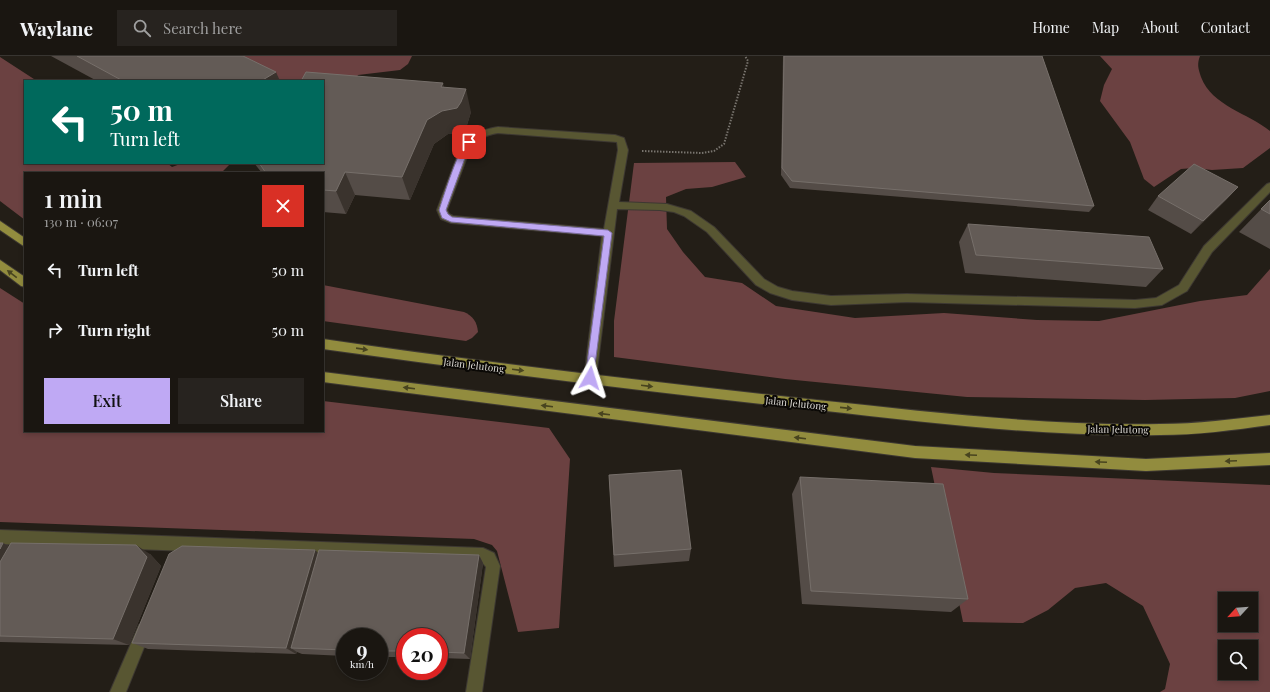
<!DOCTYPE html>
<meta charset="utf-8">
<style>
body{margin:0;font-family:"Playfair Display",serif;background:#27231f;color:#f1f3f6;height:100vh;display:flex;flex-direction:column;font-size:15px;white-space:nowrap}
*{box-sizing:border-box;margin:0}
p{font-size:13px;color:#9f9f9f}
.icon{flex:none;width:22px;height:22px;fill:none;stroke:currentColor;stroke-width:2;stroke-linecap:round;stroke-linejoin:round}
.map{position:relative;flex:1;overflow:hidden}
.sheet{position:absolute;left:24px;top:116px;width:300px;height:260px;display:flex;flex-direction:column;background:#1a1611;border-radius:0px;box-shadow:0 2px 6px #0003,0 0 0 1px #383531}
.sheet>*{flex:none}
.banner{position:absolute;left:24px;top:24px;width:300px;height:84px;border-radius:0px;box-shadow:0 2px 6px #0003,0 0 0 1px #383531;background:#00695c;color:#fff;overflow:hidden}
.needle{width:26px;rotate:244deg}
.controls{position:absolute;left:1218px;top:536px;display:grid;gap:8px}
.controls a{display:grid;place-items:center;width:40px;height:40px;border-radius:0px;background:#1a1611;box-shadow:0 2px 6px #0003,0 0 0 1px #383531;font-size:20px}
.speed{position:absolute;left:336px;top:572px;display:flex;gap:8px;font-size:20px;font-weight:700;text-align:center}
.speed>*{display:grid;place-content:center;width:52px;height:52px;border-radius:50%;background:#1a1611;box-shadow:0 2px 6px #0003,0 0 0 1px #383531;line-height:1}
.speed small{font-size:10px;font-weight:400}
.speed .limit{border:6px solid #d22;background:#fff;color:#111}
.pin{position:absolute;display:grid;place-items:center;width:34px;height:34px;color:#fff;margin:-17px;border-radius:8px;box-shadow:0 2px 6px #0006}
.me{position:absolute;width:44px;margin:-22px;rotate:6deg;stroke-linejoin:round;filter:drop-shadow(0 0 3px #0008)}
.turn{display:flex;align-items:center;gap:14px;height:84px;padding:0 20px;font-size:18px}
.turn .icon{width:52px;height:52px;stroke-width:2.5}
.turn b{display:block;font-size:28px;line-height:34px}
.round{display:grid;place-items:center;flex:none;width:42px;height:42px;border-radius:0px;background:#27231f}
.head{display:flex;align-items:center;justify-content:space-between;height:68px;padding:0 20px}
h1{font-size:24px;font-weight:600;line-height:30px}
.button{display:flex;gap:8px;margin-top:auto;padding:8px 20px}
.button a{flex:1;height:46px;border-radius:0px;background:#bfa9f4;color:#111;font-size:16px;font-weight:600;line-height:46px;text-align:center}
.button a+a{background:#27231f;color:#f1f3f6}
ul{padding:0;list-style:none}
li{display:flex;align-items:center;gap:12px;height:60px;padding:0 20px}
li div{flex:1}
li b{display:block;font-size:15px}
li em{font-style:normal}
header{display:flex;align-items:center;gap:24px;box-sizing:border-box;height:56px;padding:0 20px;background:#1a1611;border-bottom:1px solid #383531}
header strong{font-size:19px}
nav{display:flex;gap:22px;margin-inline-start:auto;font-size:14px}
.search{width:280px;height:36px;background:#27231f;display:flex;align-items:center;gap:10px;box-sizing:border-box;padding:0 14px;border-radius:0px;color:#9f9f9f;font-size:15px}
.map>svg:first-child{display:block}
</style>
<header>
<strong>Waylane</strong>
<div class="search"><svg class="icon" aria-label="search" viewBox="0 0 24 24"><circle cx="10" cy="10" r="6"/><path d="M15 15l6 6"/></svg>Search here</div>
<nav><a>Home</a><a>Map</a><a>About</a><a>Contact</a></nav>
</header>
<div class="map">
<svg width="1270" height="636" viewBox="0 0 1270 636">
<rect width="100%" height="100%" fill="#231e17"/>
<!-- forest -->
<g fill="#6b4141" fill-rule="evenodd">
<polygon points="226,0 412,0 408,8 400,14 358,19 347,41 323,25 276,25"/>
<path d="M1100,0H1200C1197,8 1198,12 1201,21C1212,50 1248,57 1270,75V92L1243,112L1212,114L1194,112L1181,113L1154,131L1144,123L1130,86L1100,45L1104,29L1112,13Z"/>
<polygon points="0,1 37,25 25,25 25,107 167,107 172,111 183,107 231,107 221,117 25,117 25,164 0,145"/>
<polygon points="735,106 746,121 712,131 686,133 666,141 667,173 683,196 705,221 742,227 776,250 855,262 944,257 1037,264 1099,265 1200,245 1247,239 1270,213 1270,335 1235,342 1145,344 967,341 785,323 614,301 614,265 634,107"/>
<path d="M323,229L464,256C473,260 477,266 478,276L472,282L466,285L323,265Z"/>
<polygon points="0,232 25,248 25,375 323,375 323,345 549,372 570,403 559,572 518,576 497,495 492,489 474,483 0,466"/>
<path d="M931,411L994,417L1270,429V636H1160L1165,633L1170,608L1143,550L1106,527L1075,532L1048,554L1023,567L963,566ZM1225,543H1251V569H1225ZM1225,591H1251V617H1225Z"/>
</g>
<g fill="none" stroke-linecap="round" stroke-linejoin="round">
<!-- lane casing -->
<g stroke="#3d3832" stroke-width="2">
<g id="lane">
<path d="M498,71L615,79L624,82L628,94L619,146L667,148L691,155L714,171L764,223L778,231L792,235L831,240L907,238L1135,244L1156,242L1179,229L1204,190L1267,128L1270,127V136L1212,196L1187,235L1162,249L1135,252L907,246L831,249L792,244L770,237L756,229L707,176L684,160L674,156L660,154L617,153L596,322L594,326L590,327L586,326L584,322L602,180L451,167L441,163L437,154L460,93C470,78 481,74 498,71ZM498,77L617,86L618,94L604,173L453,160L449,158L447,154L470,93C476,83 486,79 498,77Z"/>
<polygon points="0,474 483,492 494,497 500,510 482,636 466,636 486,511 482,506 0,488"/>
<polygon points="144,567 149,569 151,574 126,636 110,636 139,569"/>
</g>
</g>
<!-- primary casing -->
<g stroke="#3d3832" stroke-width="2">
<g id="primary">
<polygon points="0,165 25,182 25,191 0,174"/>
<polygon points="0,204 25,221 25,231 21,230 0,214"/>
<path d="M323,283C487,307 652,326 817,344C931,356 1045,370 1160,368C1197,368 1234,363 1270,359V369C1234,374 1197,379 1160,379C1045,381 931,367 817,354C652,336 487,316 323,293Z"/>
<polygon points="323,316 915,390 1146,403 1270,397 1270,409 1146,415 915,402 323,326"/>
</g>
</g>
<!-- path -->
<polyline stroke="#78746e" stroke-width="2" stroke-dasharray="1.5 1.5" stroke-linecap="butt" points="642,95 702,97 714,95 724,88 748,5 745,0"/>
<!-- lane -->
<use href="#lane" fill="#585632" fill-rule="evenodd"/>
<!-- primary -->
<use href="#primary" fill="#928c3e" fill-rule="evenodd"/>
</g>
<!-- wall -->
<g fill="#544c47">
<polygon points="51,0 243,0 280,25 97,25"/>
<polygon points="783,0 1042,0 1094,150 1089,156 790,132 781,119"/>
<polygon points="444,31 471,56 467,69 462,76 448,78 434,88 410,144 355,139 346,158 323,156 323,117 262,117 254,107 323,107"/>
<polygon points="1238,131 1226,144 1191,178 1148,154 1158,140"/>
<polygon points="1270,144 1270,193 1239,176"/>
<polygon points="968,168 1163,213 1146,231 965,217 959,186"/>
<polygon points="609,419 691,493 689,505 614,511"/>
<polygon points="800,421 968,543 951,556 802,548 792,438"/>
<polygon points="0,487 3,487 9,490 150,498 161,510 129,589 0,586"/>
<polygon points="318,497 479,499 483,507 470,603 439,602 439,581 405,581 405,601 379,601 379,581 345,581 345,600 302,598 297,596 296,598 148,593 132,587"/>
</g>
<!-- shaded-wall -->
<g fill="#3a332d">
<polygon points="276,16 280,25 261,25"/>
<polygon points="443,27 449,50 466,33 471,56 467,69 462,76 448,78 434,88 410,144 402,121"/>
<polygon points="345,116 355,139 346,158 336,135"/>
<polygon points="1238,131 1226,144 1191,178 1203,165"/>
<polygon points="3,487 21,496 0,535 0,493"/>
<polygon points="136,489 150,498 161,510 129,589 113,583"/>
<polygon points="315,494 324,502 291,592 297,596 296,598 286,592"/>
<polygon points="479,499 483,507 470,603 464,597"/>
</g>
<!-- building -->
<g fill="#635b56" stroke="#766f6a">
<polygon points="77,0 243,0 276,16 261,25 123,25"/>
<polygon points="784,0 1042,0 1094,150 792,125 782,112"/>
<polygon points="306,16 443,27 441,31 466,33 461,46 457,52 442,55 427,64 402,121 345,116 336,135 323,134 323,117 266,117 259,107 323,107 323,25 301,25"/>
<polygon points="1194,108 1238,131 1203,165 1158,140"/>
<polygon points="1270,144 1270,158 1261,153"/>
<polygon points="968,168 1149,181 1163,213 976,199"/>
<polygon points="681,414 691,493 614,499 609,419"/>
<polygon points="800,421 943,428 968,543 811,535"/>
<polygon points="0,487 3,487 0,493"/>
<polygon points="11,487 136,489 147,501 113,583 0,580 0,506"/>
<polygon points="182,490 315,494 286,592 132,587 169,498"/>
<polygon points="319,494 479,499 464,597 439,596 439,581 405,581 405,595 379,595 379,581 345,581 345,594 291,592"/>
</g>
<!-- one-way arrows -->
<defs><path id="oneway-solid" d="M-6-.8H1V-3.2L6.5 0L1 3.2V.8H-6Z"/></defs>
<g fill="#48441f">
<use href="#oneway-solid" transform="translate(12 218) rotate(-143)"/>
<use href="#oneway-solid" transform="translate(362 293) rotate(8)"/>
<use href="#oneway-solid" transform="translate(518 314) rotate(7)"/>
<use href="#oneway-solid" transform="translate(647 330) rotate(7)"/>
<use href="#oneway-solid" transform="translate(409 332) rotate(-173)"/>
<use href="#oneway-solid" transform="translate(547 350) rotate(-173)"/>
<use href="#oneway-solid" transform="translate(846 352) rotate(6)"/>
<use href="#oneway-solid" transform="translate(604 358) rotate(-173)"/>
<use href="#oneway-solid" transform="translate(800 382) rotate(-173)"/>
<use href="#oneway-solid" transform="translate(971 399) rotate(-177)"/>
<use href="#oneway-solid" transform="translate(1231 405) rotate(178)"/>
<use href="#oneway-solid" transform="translate(1101 406) rotate(-177)"/>
</g>
<!-- route -->
<path fill="#bfa9f4" stroke="#7c6e9f" d="M469,83L472,86L465,102L446,154L448,158L452,161L608,174L612,177L593,325H587L585,322L604,180L451,166L442,162L439,154C443,142 460,87 469,83Z"/>
<g text-anchor="middle" stroke-width="4" stroke-linejoin="round" paint-order="stroke">
<!-- street labels -->
<g font-size="10" fill="#dedbd6" stroke="#0b0906">
<text transform="translate(474 309) rotate(7)" y="4">Jalan Jelutong</text>
<text transform="translate(796 347) rotate(6)" y="4">Jalan Jelutong</text>
<text transform="translate(1118 373) rotate(1)" y="4">Jalan Jelutong</text>
</g>
</g>
</svg>
<div class="controls">
<a><svg class="needle" viewBox="-14 -14 28 28"><path d="M0-13l5 13h-10z" fill="#e53935"/><path d="M0 13l5-13h-10z" fill="#9f9f9f"/></svg></a>
<a><svg class="icon" aria-label="search" viewBox="0 0 24 24"><circle cx="10" cy="10" r="6"/><path d="M15 15l6 6"/></svg></a>
</div>
<div class="speed"><div>9<small>km/h</small></div><div class="limit">20</div></div>
<div class="pin" style="left:469px;top:86px;background:#d93025"><svg class="icon" aria-label="arrive" viewBox="0 0 24 24"><path d="M6 21V4h12l-3 4 3 4H6"/></svg></div>
<svg class="me" style="left:590px;top:322px" viewBox="-20 -20 40 40"><path d="M0-17L14 15 0 8-14 15z" fill="#bfa9f4" stroke="#fff" stroke-width="4"/></svg>
<div class="banner">
<div class="turn"><svg class="icon" aria-label="left" viewBox="0 0 24 24"><path d="M17 20v-9H6M10 6l-5 5 5 5"/></svg><div><b>50 m</b>Turn left</div></div>
</div>
<section class="sheet">
<div class="head"><div><h1>1 min</h1><p>130 m · 06:07</p></div><a class="round" style="background:#d93025;color:#fff"><svg class="icon" aria-label="close" viewBox="0 0 24 24"><path d="M6 6l12 12M18 6L6 18"/></svg></a></div>
<ul>
<li><svg class="icon" aria-label="left" viewBox="0 0 24 24"><path d="M17 20v-9H6M10 6l-5 5 5 5"/></svg><div><b>Turn left</b></div><em>50 m</em></li>
<li><svg class="icon" aria-label="right" viewBox="0 0 24 24"><path d="M7 20v-9h11M14 6l5 5-5 5"/></svg><div><b>Turn right</b></div><em>50 m</em></li>
</ul>
<div class="button"><a>Exit</a><a>Share</a></div>
</section>
</div>
